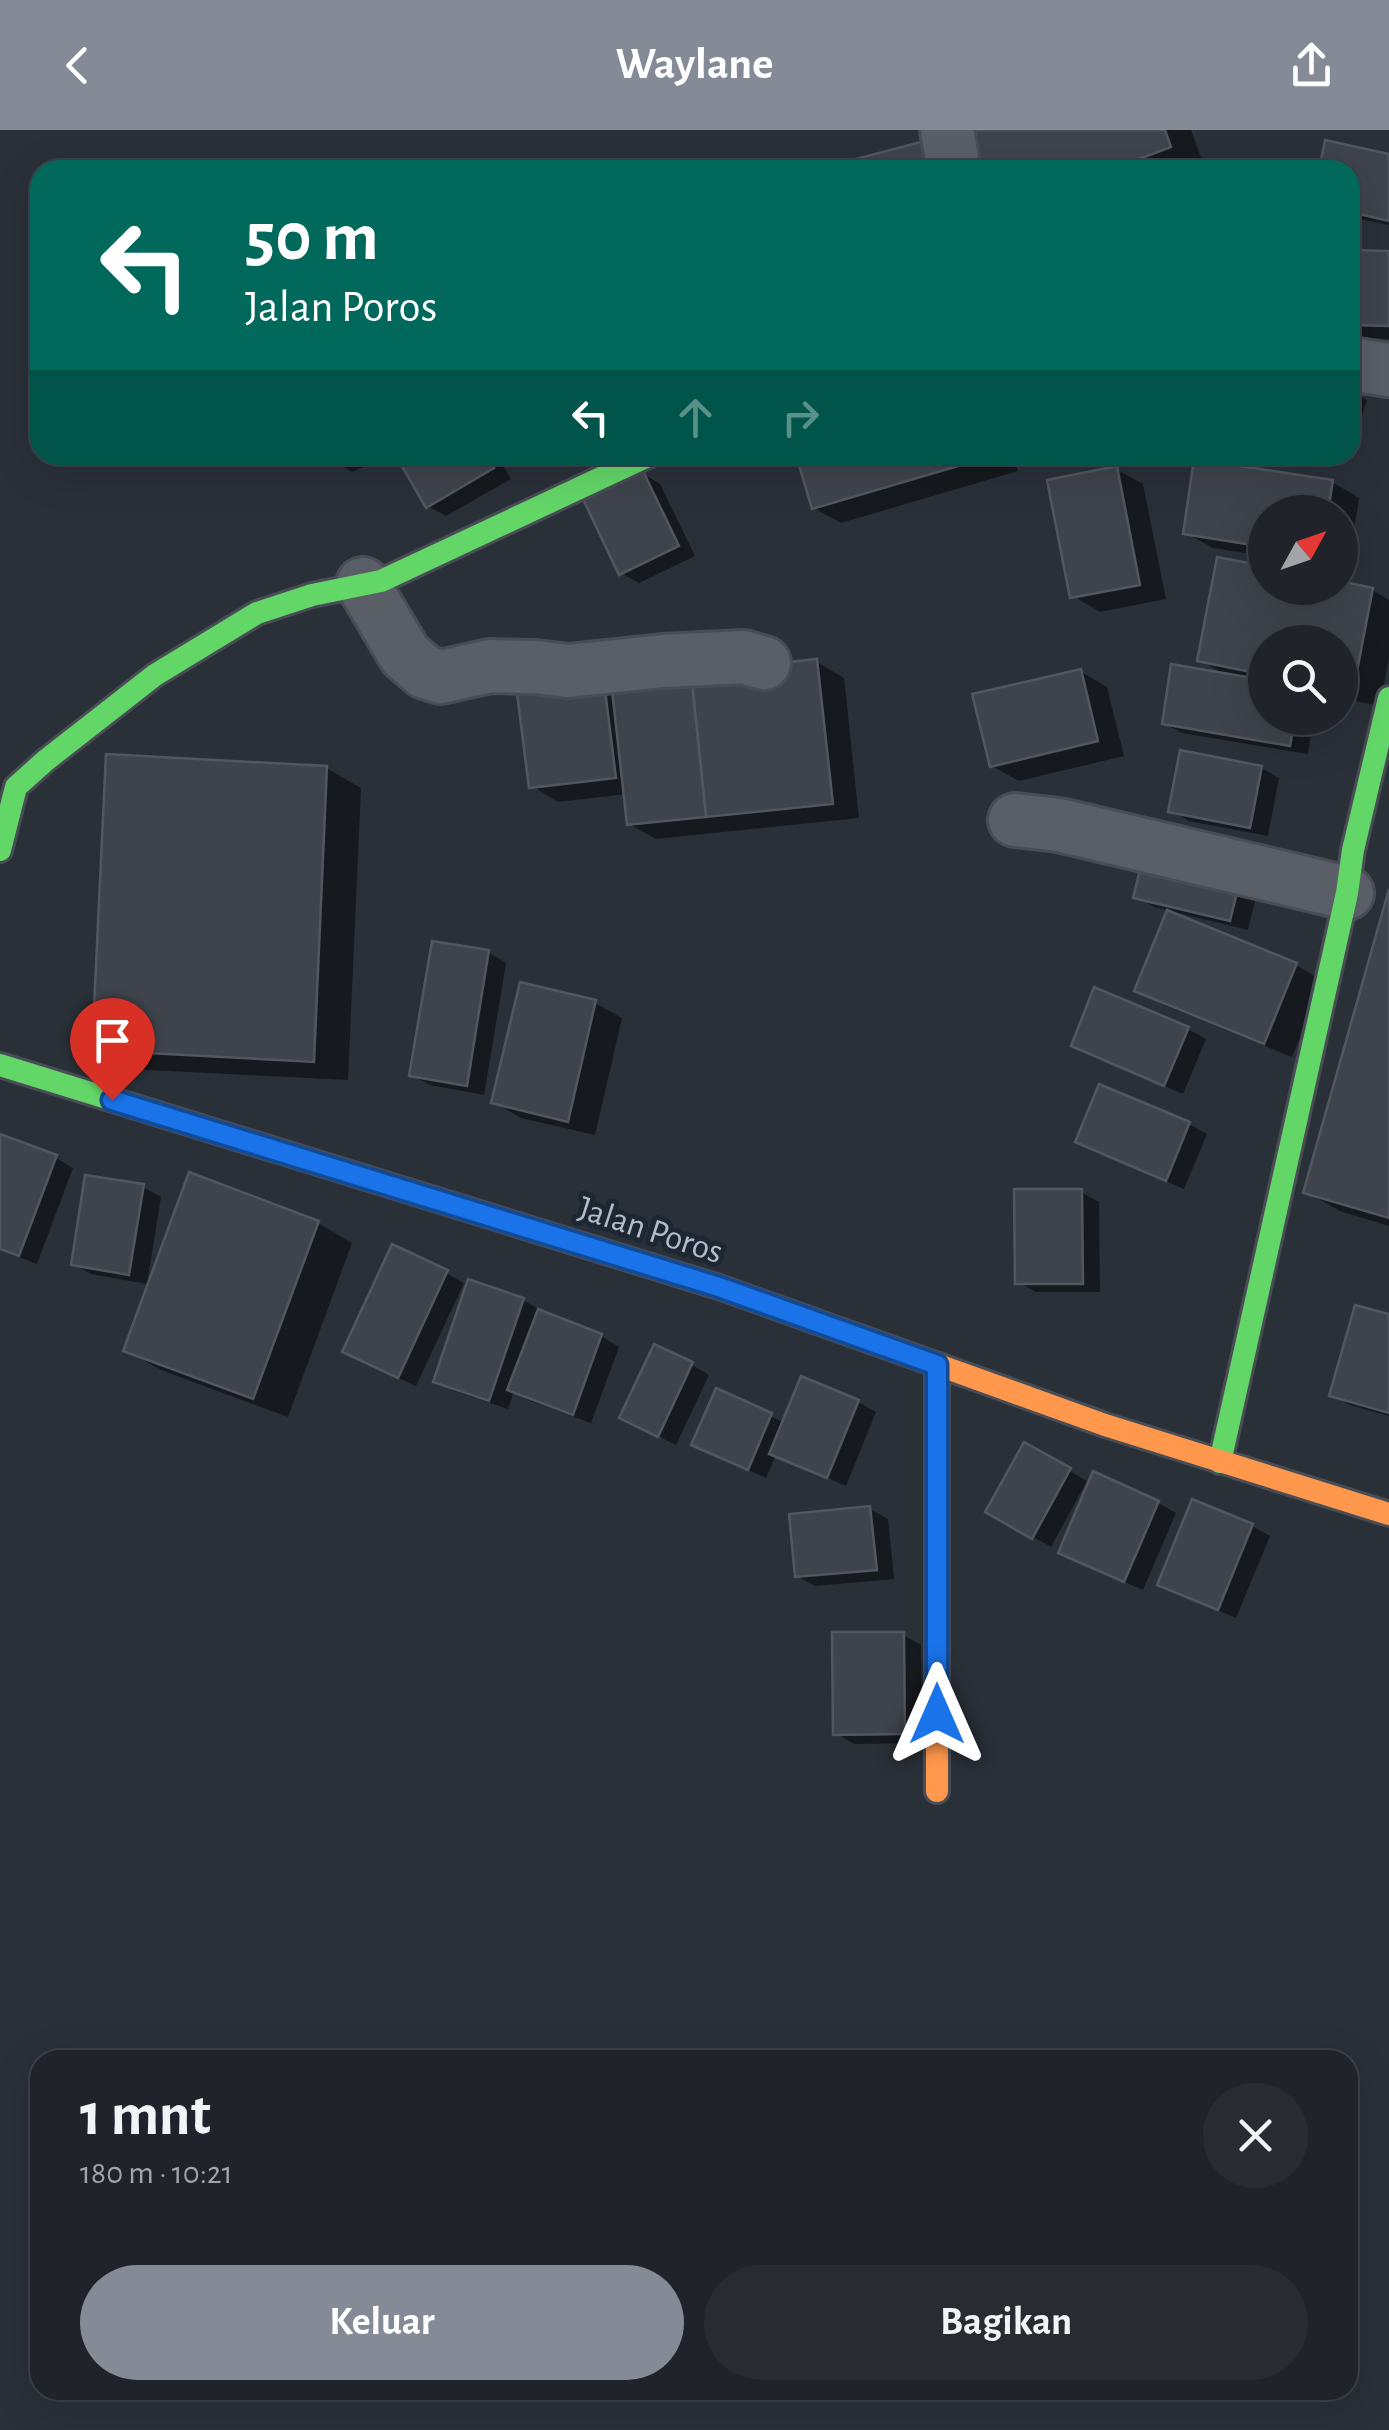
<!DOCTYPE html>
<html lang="id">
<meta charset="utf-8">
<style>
body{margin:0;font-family:"Alegreya Sans",sans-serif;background:#282c32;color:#f1f3f6;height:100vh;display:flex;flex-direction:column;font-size:38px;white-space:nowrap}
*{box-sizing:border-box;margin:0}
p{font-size:32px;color:#a2a4a8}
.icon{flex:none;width:55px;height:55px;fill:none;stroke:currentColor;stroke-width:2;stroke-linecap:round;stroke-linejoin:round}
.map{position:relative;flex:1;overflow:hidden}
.side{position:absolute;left:30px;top:1920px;width:1328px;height:350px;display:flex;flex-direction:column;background:#20242a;border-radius:30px;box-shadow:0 10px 40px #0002,0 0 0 2px #3d4147}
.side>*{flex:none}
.guide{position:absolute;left:30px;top:30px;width:1330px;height:305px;border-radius:30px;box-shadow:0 10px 40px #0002,0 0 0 2px #3d4147;background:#00695c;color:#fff;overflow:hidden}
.needle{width:65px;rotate:50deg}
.controls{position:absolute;left:1248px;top:365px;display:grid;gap:20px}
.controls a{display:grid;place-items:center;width:110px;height:110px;border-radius:50%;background:#20242a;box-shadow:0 10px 40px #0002,0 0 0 2px #3d4147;font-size:50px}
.pin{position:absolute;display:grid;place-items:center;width:85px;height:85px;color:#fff;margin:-102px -42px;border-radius:50% 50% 50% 0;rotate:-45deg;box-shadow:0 0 10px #0007}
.pin .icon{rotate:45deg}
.me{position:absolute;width:110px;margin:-55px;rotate:0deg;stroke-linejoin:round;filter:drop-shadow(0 0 8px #0008)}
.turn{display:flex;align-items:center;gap:35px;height:210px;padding:0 50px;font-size:45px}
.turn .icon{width:130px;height:130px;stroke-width:2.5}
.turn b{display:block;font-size:70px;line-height:85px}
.lanes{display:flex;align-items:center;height:95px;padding:0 50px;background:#0003;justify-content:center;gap:50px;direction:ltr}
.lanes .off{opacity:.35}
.round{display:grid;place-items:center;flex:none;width:105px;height:105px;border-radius:52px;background:#282c32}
.headline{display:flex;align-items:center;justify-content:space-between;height:170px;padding:0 50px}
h1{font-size:60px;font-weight:700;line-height:75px}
.action{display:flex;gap:20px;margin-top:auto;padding:20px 50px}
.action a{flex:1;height:115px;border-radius:60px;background:#848b96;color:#fff;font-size:40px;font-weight:700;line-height:115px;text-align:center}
.action a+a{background:#282c32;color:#f1f3f6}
header{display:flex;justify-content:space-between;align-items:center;height:130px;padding:0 50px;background:#848b96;color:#fff;font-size:45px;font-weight:700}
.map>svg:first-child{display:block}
</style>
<header><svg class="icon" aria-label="back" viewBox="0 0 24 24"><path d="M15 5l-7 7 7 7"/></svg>Waylane<svg class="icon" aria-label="share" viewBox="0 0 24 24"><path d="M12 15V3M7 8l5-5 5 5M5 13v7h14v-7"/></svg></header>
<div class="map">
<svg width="1389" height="2300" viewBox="0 0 1389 2300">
<rect width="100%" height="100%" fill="#2a3038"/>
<!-- shadow -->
<g fill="#0007">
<polygon points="967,0 1191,0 1204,36 1195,40 982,40"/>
<polygon points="1389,26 1389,95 1350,87 1350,40 1321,40"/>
<polygon points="1350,122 1389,124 1389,209 1350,207"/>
<polygon points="1350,260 1367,270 1350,322"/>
<polygon points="331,325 391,325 352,342 334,331"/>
<polygon points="414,325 497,325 511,349 446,386 428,376"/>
<polygon points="565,325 593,325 579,333"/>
<polygon points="799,325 1013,325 1018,341 841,393 814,378"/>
<polygon points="1116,339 1143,354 1166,469 1100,482 1073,466"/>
<polygon points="643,344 660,354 695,426 639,453 621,443"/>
<polygon points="1332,352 1359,368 1348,439 1340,438 1340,382 1265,382 1265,426 1213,418 1186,403"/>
<polygon points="1265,439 1265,458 1340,458 1340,454 1372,460 1389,470 1389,527 1380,576 1340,568 1340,512 1265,512 1265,588 1313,588 1308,624 1182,603 1164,593 1227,546 1200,530"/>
<polygon points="817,532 844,548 859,688 656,709 629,694 626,664 558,672 532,656 520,565"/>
<polygon points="1080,541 1107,557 1124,626 1019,651 992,636"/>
<polygon points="326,638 361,658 348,950 129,939 95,919"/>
<polygon points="1261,638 1279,648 1268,706 1189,691 1171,681"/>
<polygon points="1259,755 1248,800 1154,777 1136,766"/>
<polygon points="1389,768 1389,1096 1340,1081 1306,1062"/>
<polygon points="1169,784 1296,835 1323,851 1292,927 1164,875 1138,860"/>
<polygon points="488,822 506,833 484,965 430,955 412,945"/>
<polygon points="522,855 595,873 622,888 595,1005 521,988 494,972"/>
<polygon points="1188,899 1206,909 1183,964 1091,925 1074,915"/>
<polygon points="1100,957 1189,994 1207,1004 1184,1059 1096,1021 1078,1011"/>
<polygon points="0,1007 56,1028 73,1038 37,1134 0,1120"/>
<polygon points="143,1057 161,1067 147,1154 91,1144 73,1134"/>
<polygon points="1081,1062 1099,1072 1100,1162 1036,1162 1018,1152"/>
<polygon points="318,1093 352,1113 288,1287 161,1240 126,1220"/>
<polygon points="446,1143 464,1153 416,1256 363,1231"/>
<polygon points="523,1170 540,1180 540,1183 601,1206 619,1217 591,1293 528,1270 514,1261 508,1279 454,1261 436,1251"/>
<polygon points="1389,1187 1389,1286 1350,1275 1332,1265"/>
<polygon points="692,1235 709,1245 676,1315 640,1297"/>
<polygon points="717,1261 785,1293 858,1272 876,1282 846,1356 776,1325 766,1348 712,1324 694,1314"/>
<polygon points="1025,1316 1087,1351 1051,1417 989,1382"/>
<polygon points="1158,1373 1176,1383 1143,1460 1079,1432"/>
<polygon points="870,1379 888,1389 894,1449 815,1456 797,1446"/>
<polygon points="1252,1396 1270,1406 1236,1488 1178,1464 1160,1454"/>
<polygon points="903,1505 921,1515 922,1613 854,1614 836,1603"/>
</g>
<!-- building -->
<g fill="#3f444c" stroke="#52575f" stroke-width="2.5">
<polygon points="964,0 1165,0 1171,17 1110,40 980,40"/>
<polygon points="936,8 944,40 843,40 841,33"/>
<polygon points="1325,10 1389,24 1389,91 1350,82 1350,40 1319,40"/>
<polygon points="1350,120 1389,121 1389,196 1350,195"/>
<polygon points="409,325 487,325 494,338 426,378 399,331"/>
<polygon points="796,325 992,325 992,326 812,379"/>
<polygon points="1194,329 1333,350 1328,382 1265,382 1265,417 1183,404"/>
<polygon points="1117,336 1140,455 1070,468 1047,350"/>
<polygon points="643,341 679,416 619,445 583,369"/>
<polygon points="1217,427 1265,436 1265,458 1340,458 1340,451 1373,458 1353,562 1340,560 1340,512 1265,512 1265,545 1197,531"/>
<polygon points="817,529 833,674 706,687 691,543"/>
<polygon points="1171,534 1265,550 1265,588 1295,588 1290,616 1162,594"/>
<polygon points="1081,539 1098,611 990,637 972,564"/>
<polygon points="691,543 706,687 627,695 611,551"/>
<polygon points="604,552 616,648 529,658 517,563"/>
<polygon points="1180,620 1262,636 1250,698 1168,682"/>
<polygon points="106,624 327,636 314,932 92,920"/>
<polygon points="1145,719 1242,742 1230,791 1133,768"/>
<polygon points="1389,759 1389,1088 1303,1063"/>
<polygon points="1167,780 1297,833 1264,914 1134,861"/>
<polygon points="432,811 489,820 467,956 409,946"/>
<polygon points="520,852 596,870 568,992 491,973"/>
<polygon points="1094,857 1189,897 1164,956 1071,916"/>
<polygon points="1099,954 1190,992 1166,1051 1075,1012"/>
<polygon points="0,1004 57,1025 19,1126 0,1119"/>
<polygon points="189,1042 319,1091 253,1269 123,1221"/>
<polygon points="85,1045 144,1054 129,1145 71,1135"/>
<polygon points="1014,1059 1082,1059 1083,1154 1015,1154"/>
<polygon points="392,1114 448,1140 398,1248 342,1222"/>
<polygon points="468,1149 524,1168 489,1271 433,1252"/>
<polygon points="1355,1175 1389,1184 1389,1283 1329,1266"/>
<polygon points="538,1179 602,1204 573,1285 507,1260"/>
<polygon points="654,1214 693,1232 658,1307 619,1288"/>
<polygon points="801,1246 859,1270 827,1348 769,1324"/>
<polygon points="716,1258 772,1283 748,1340 691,1315"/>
<polygon points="1024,1312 1071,1338 1032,1409 985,1382"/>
<polygon points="1093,1341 1159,1371 1124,1452 1058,1423"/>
<polygon points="1192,1369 1253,1394 1218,1480 1157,1455"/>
<polygon points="870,1376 877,1440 795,1447 789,1384"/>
<polygon points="832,1502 904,1502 905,1604 833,1605"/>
</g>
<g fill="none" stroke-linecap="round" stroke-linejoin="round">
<!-- street casing -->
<g stroke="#484c55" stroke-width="58">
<g id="street">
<polyline points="947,0 954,40"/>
<polyline points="1350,234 1389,240"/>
<polyline points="363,454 405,525 425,542 441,547 490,536 536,537 568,541 663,531 743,527 764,533"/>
<polyline points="1015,690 1059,695 1347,763"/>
</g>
</g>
<!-- fast casing -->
<g stroke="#484c55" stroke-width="28">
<g id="fast">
<polyline points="0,720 16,657 45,631 155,545 257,483 312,465 381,451 650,325"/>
<polyline points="0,935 719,1157 941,1236"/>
<polyline points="1220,1332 1347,763 1353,720 1389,568"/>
</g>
</g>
<!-- slow casing -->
<g stroke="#484c55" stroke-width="28">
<g id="slow">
<polyline points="937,1235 937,1661"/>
<polyline points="941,1236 1105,1295 1389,1384"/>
</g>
</g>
<!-- street -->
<use href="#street" stroke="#5a5e66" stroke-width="52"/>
<!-- fast -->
<use href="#fast" stroke="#63d668" stroke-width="22"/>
<!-- slow -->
<use href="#slow" stroke="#ff974d" stroke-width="22"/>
</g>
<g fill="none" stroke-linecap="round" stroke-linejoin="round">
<!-- route casing -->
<g stroke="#114b97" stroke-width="25">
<polyline id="route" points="112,970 719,1157 937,1235 937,1584"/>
</g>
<!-- route -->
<use href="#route" stroke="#1a73e8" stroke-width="18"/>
</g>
<g text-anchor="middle" stroke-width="10" stroke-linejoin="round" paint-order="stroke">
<!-- street labels -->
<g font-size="35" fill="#b4bcc9" stroke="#1d2633">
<text transform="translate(651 1099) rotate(18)" y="12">Jalan Poros</text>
</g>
</g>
</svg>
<div class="controls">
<a><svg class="needle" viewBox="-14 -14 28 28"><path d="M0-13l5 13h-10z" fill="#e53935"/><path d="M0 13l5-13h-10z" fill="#a2a4a8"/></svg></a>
<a><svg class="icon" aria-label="search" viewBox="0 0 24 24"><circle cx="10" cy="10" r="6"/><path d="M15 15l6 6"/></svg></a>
</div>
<div class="pin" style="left:112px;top:970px;background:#d93025"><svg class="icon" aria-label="arrive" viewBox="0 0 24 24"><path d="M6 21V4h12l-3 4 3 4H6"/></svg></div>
<svg class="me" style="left:937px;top:1584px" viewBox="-20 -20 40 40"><path d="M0-17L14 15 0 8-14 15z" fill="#1a73e8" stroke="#fff" stroke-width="4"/></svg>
<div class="guide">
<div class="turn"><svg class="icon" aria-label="left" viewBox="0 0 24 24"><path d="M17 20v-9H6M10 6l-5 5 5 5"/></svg><div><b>50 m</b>Jalan Poros</div></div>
<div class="lanes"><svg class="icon" aria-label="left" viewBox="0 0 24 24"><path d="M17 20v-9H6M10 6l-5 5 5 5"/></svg><svg class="icon off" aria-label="ahead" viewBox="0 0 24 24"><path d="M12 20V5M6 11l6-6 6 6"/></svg><svg class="icon off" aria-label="right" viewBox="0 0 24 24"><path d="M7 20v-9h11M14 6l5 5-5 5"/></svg></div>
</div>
<section class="side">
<div class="headline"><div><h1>1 mnt</h1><p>180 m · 10:21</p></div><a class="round"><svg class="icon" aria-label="close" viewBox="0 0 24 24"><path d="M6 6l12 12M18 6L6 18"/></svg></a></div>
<div class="action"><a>Keluar</a><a>Bagikan</a></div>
</section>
</div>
